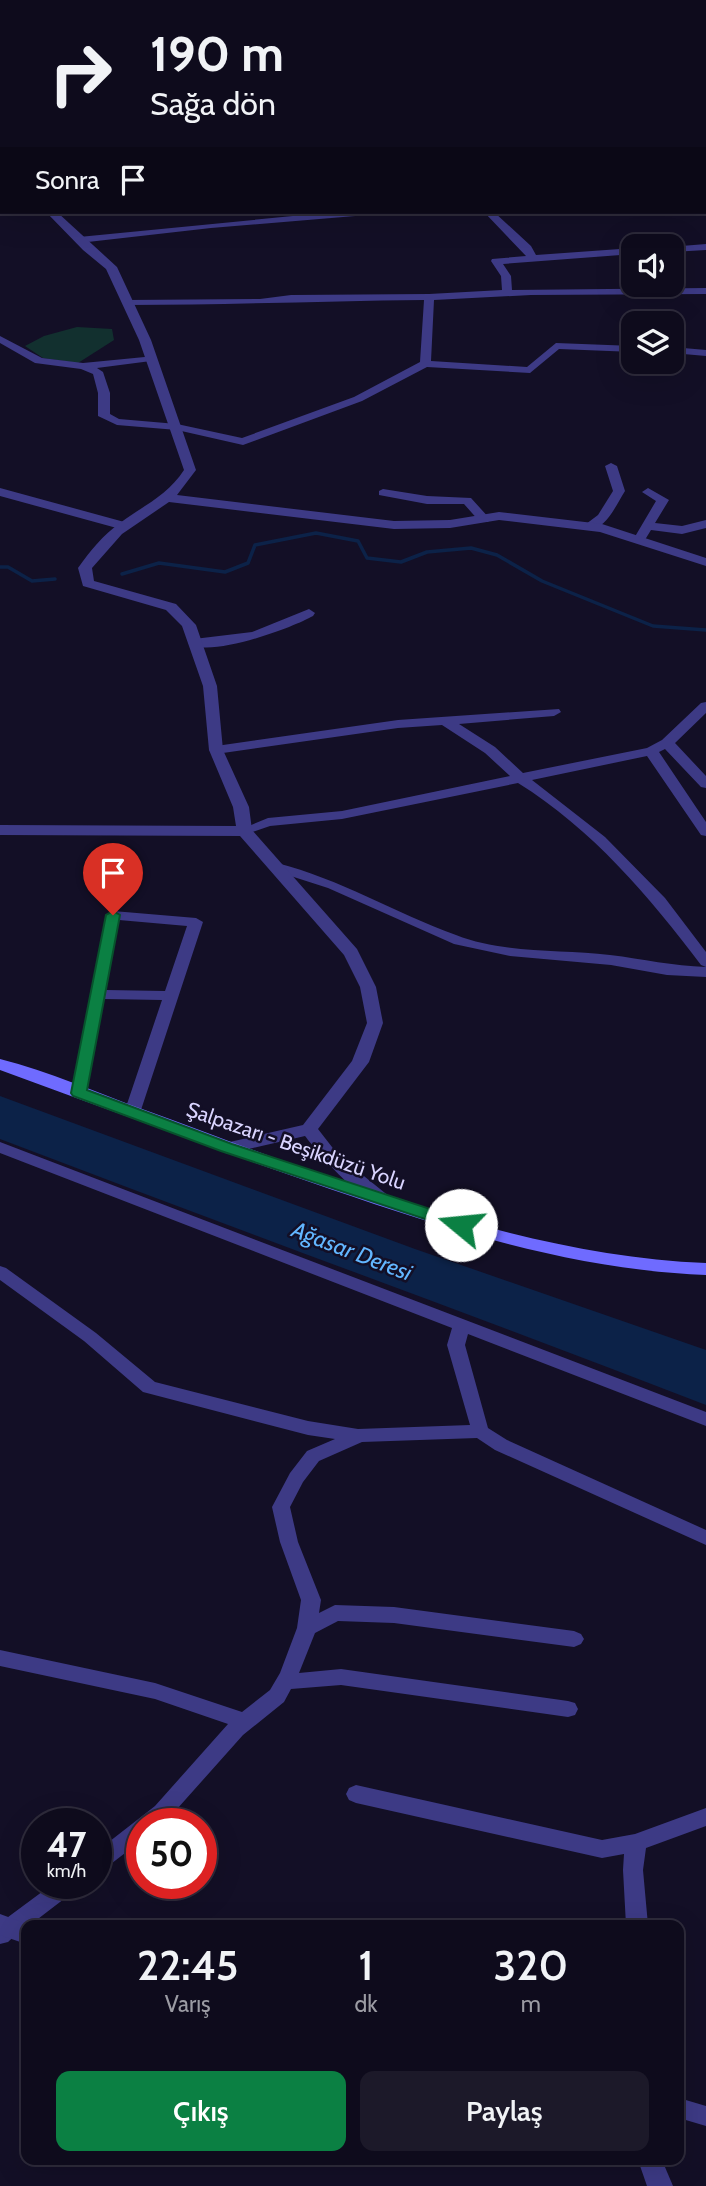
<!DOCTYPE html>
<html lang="tr">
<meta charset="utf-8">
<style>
body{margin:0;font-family:Cabin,sans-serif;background:#1c1929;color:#f1f3f6;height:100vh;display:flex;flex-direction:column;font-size:26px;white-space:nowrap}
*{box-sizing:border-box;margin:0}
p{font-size:23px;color:#9b9ba3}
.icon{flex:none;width:38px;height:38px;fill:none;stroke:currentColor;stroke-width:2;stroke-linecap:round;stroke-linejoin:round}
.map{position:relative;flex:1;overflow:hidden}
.panel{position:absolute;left:21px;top:1920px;width:663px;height:245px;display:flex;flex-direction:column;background:#0e0b1c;border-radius:14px;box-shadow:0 7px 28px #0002,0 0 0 2px #2e2b3b}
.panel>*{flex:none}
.banner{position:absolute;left:0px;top:0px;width:707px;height:214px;box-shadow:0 7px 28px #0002,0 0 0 2px #2e2b3b;background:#0e0b1c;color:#f1f3f6;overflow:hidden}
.controls{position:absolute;left:621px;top:234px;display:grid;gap:14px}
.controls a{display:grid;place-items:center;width:63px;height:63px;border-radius:14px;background:#0e0b1c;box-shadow:0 7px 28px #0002,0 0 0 2px #2e2b3b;font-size:35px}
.speed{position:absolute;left:21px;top:1808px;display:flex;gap:14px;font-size:35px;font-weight:700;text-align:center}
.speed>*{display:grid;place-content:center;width:91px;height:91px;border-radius:50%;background:#0e0b1c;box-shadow:0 7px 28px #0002,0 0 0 2px #2e2b3b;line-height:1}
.speed small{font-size:18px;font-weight:400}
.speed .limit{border:10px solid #d22;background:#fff;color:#111}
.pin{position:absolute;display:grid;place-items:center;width:60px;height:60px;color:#fff;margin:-72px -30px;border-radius:50% 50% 50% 0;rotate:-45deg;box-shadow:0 0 7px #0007}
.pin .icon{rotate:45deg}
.me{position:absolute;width:77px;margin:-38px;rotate:287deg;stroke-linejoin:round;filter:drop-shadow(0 0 5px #0008)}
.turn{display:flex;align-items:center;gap:24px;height:147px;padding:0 35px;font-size:32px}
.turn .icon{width:91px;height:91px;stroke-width:2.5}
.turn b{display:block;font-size:49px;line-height:60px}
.then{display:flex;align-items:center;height:66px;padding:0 35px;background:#0003;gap:14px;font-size:26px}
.eta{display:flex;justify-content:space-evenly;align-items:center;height:119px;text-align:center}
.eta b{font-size:42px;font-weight:600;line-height:49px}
.cta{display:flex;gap:14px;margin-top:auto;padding:14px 35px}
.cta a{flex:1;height:80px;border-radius:14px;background:#0b8043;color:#fff;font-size:28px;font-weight:600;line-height:80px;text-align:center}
.cta a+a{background:#1c1929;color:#f1f3f6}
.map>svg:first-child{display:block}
</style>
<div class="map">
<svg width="706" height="2186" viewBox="0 0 706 2186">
<rect width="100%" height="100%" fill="#130f26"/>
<!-- green -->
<polygon fill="#12302f" points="77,327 112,329 114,340 78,363 43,358 25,346 44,336"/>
<!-- water -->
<path fill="#0c2248" d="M0,1096L415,1249L706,1350V1405C471,1314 235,1229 0,1139Z"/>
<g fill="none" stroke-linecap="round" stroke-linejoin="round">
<!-- stream -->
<g stroke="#0c2248" stroke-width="3.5">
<polyline points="0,567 8,567 32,581 55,579"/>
<polyline points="122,574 159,563 225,572 248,563 255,545 316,533 358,541 367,558 401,562 427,552 471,548 497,555 542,581 653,626 706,630"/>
</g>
<!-- minor -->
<g fill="#3d3a85" fill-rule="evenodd">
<polygon points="127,0 135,0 126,2"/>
<polygon points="169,0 193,0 167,2"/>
<polygon points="251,0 259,0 260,2 252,2"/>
<polygon points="337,0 346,0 347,2 338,2"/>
<polygon points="481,0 491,0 492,2 482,2"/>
<polygon points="599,0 608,0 609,2 600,2"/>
<polygon points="0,23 2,24 2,30 0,29"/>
<rect x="705" y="165" width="1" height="6"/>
<rect x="0" y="184" width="2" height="6"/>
<polygon points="50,212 71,212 53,217 48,214"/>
<polygon points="334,212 372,212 367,215 211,228 79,243 74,240 79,237"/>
<path d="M484,212H494L531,246L536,255L634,248V254L503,264L511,276L512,290L706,288V294L531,295L434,300L431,361L527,367L556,343L634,346V352L559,349L530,373L427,367L362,401L243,445L177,430L117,425L98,416V393L93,374L81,369L35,363L0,343V336L42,358L83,363L155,356V360L151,361L97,368L103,372L110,393V414L119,419L177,424L242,438L354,397L420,362L424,300C325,301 227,305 129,305L125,304V300L260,299L291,295L429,294L502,290L501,276L491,261L492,259L526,256Z"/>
<polygon points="706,244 706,250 672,252 672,247 669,247"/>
<polygon points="672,319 677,322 674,326 665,324"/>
<polygon points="672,347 706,350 706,356 672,353"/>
<path d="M611,463L617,466L625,491C616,505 605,532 586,530V524L598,515L613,491L605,466Z"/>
<polygon points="0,488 128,523 130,526 124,530 0,496"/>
<polygon points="648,488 669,500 655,523 682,526 706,520 706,528 682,534 651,530 643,543 635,543 633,540 656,501 642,492"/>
<polygon points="383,489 427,496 471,498 490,519 488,522 480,522 464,504 427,504 379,495 379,491"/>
<path d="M309,609L315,613L313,616C292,628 208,659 188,643L194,639L252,632Z"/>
<path d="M706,702V713L675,743L706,776V788L701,787L665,749L659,752L706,822V836L701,835L647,756L532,780L605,837L665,898L706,952V967L701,965C649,896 592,829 518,783L342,819L270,826L244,835L237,831L268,818L342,811L510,776L485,753L442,725L398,728L216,754L209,750L216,746L398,720L559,709L561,712L554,716L459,724L495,747L523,773L647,748L662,740L701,703Z"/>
<path d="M277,863C340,879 395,913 456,935C504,954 560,949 610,955C643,959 673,966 706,967V977L667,975L611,965L510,956L454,944L328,888L272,870L270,867L272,864Z"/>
<path d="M113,911L196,918L203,922L140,1113L132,1118L124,1113L162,1000L104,999L87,1092L79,1097L71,1092L106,915ZM119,920L187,926L165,991L106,990Z"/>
<polygon points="0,1142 706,1412 706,1426 468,1334 465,1345 488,1428 507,1440 706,1530 706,1545 495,1450 477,1438 362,1442 319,1461 303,1482 290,1507 298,1542 321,1600 319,1613 335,1605 394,1607 574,1631 581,1634 584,1639 581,1644 574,1647 394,1623 338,1621 315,1633 299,1673 341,1669 568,1701 575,1703 578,1709 575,1715 568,1717 341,1685 291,1689 284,1702 243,1735 169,1818 163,1824 142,1824 142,1840 103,1870 96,1873 96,1852 155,1806 228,1724 155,1699 0,1666 0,1650 155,1683 242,1712 270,1690 280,1673 297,1628 301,1600 280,1542 272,1507 290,1473 307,1451 335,1439 308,1435 143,1392 84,1341 0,1280 0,1266 6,1268 96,1333 155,1382 308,1421 358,1429 470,1425 447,1345 452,1328 0,1153"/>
<polygon points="356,1785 602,1840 635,1834 706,1808 706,1826 646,1848 643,1870 648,1925 626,1925 623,1870 624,1854 602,1858 356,1803 349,1800 346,1794 349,1788"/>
<polygon points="54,1883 81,1883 77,1889 30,1925 26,1925 8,1942 0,1944 0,1923"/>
<polygon points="679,2098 706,2106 706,2126 679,2118"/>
</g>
<!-- tertiary -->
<g fill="#3d3a85" fill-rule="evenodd">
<rect x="0" y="160" width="2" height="8"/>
<path d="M46,212H57L117,267L151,340L196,470L177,495L394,521L450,520L499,512L602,524L706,558V566L600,532L499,520L450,528L394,529L169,502L122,534L92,568L94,581L176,604L196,625L217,686L223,750L249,807L252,830L357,949L376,987L383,1023L369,1062L318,1129L339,1156L390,1197L393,1201L390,1205C368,1212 318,1153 305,1136L227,1154L218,1148L221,1144L303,1125L352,1061L367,1023L360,987L344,955L240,836L0,835V825L236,826L233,807L209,750L203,686L182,626L166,610L83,586L78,568C90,551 103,535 120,523C143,506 168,495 184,470L139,340L106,269L83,250Z"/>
<polygon points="0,1914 30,1925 26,1925 26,1944 0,1935"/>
<polygon points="638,2160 662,2160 673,2186 647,2186"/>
</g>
<!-- secondary -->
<path fill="#6f6bff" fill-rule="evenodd" d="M0,1059C49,1071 97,1093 145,1110C323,1175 515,1255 706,1263V1275C575,1270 453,1231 330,1189C219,1151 110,1110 0,1070Z"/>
<!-- trunk -->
<g fill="#e055d1" fill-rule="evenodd">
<polygon points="618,0 629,0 630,2 619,2"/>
<rect x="705" y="62" width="1" height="7"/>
<rect x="705" y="106" width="1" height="10"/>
</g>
</g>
<!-- route -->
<polygon fill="#0b8043" stroke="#07532c" stroke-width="2" points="113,911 120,915 87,1090 232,1144 467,1221 470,1225 467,1229 455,1229 221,1151 73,1096 71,1093 106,915"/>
<g text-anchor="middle" stroke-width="5" stroke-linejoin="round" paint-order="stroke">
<!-- street labels -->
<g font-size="21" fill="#d9d4ff" stroke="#130f26">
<text transform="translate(296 1146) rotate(19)" y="7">Şalpazarı - Beşikdüzü Yolu</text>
</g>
<!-- water labels -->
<g font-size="23" font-style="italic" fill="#62b6ff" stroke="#130f26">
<text transform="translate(352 1251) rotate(21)" y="8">Ağasar Deresi</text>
</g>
</g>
</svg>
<div class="controls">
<a><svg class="icon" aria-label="sound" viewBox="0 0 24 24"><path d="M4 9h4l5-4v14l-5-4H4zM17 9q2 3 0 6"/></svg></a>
<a><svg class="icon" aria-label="layers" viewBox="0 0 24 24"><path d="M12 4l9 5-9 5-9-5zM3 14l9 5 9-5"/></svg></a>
</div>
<div class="speed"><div>47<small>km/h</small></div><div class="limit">50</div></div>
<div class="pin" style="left:113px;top:915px;background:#d93025"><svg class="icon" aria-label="arrive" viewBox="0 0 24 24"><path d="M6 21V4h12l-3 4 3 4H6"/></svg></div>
<svg class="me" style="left:461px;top:1225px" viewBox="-20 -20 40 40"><circle r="19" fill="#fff"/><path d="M0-13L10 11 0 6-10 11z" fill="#0b8043"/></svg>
<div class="banner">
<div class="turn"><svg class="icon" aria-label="right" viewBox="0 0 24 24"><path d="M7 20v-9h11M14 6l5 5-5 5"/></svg><div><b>190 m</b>Sağa dön</div></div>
<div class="then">Sonra<svg class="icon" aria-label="arrive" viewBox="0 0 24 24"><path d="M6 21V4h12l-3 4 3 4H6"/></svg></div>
</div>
<section class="panel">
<div class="eta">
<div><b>22:45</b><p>Varış</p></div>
<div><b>1</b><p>dk</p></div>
<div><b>320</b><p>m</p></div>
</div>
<div class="cta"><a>Çıkış</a><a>Paylaş</a></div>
</section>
</div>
